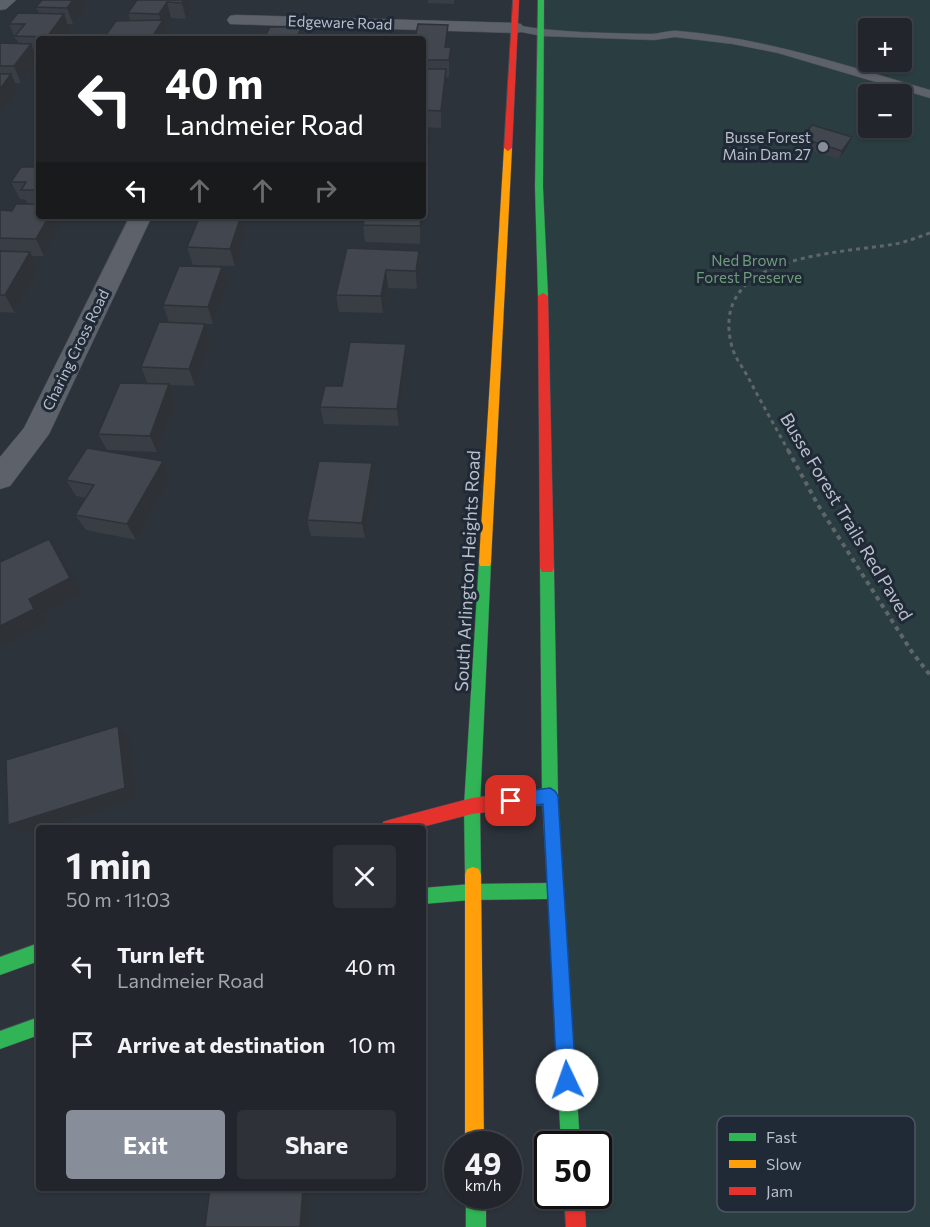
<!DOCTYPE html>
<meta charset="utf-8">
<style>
body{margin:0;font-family:Commissioner,sans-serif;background:#2e3238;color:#f1f3f6;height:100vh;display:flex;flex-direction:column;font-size:22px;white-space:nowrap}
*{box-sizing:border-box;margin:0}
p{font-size:20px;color:#a2a5a9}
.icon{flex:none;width:33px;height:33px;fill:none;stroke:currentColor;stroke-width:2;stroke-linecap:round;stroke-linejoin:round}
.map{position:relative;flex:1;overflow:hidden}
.drawer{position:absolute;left:36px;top:825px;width:390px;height:366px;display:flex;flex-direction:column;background:#22262c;border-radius:6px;box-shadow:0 2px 4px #0004,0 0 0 2px #3f4348}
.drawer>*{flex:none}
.banner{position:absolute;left:36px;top:36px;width:390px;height:183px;border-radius:6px;box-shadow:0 2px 4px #0004,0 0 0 2px #3f4348;background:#202124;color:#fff;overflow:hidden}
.tools{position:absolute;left:858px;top:18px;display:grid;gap:12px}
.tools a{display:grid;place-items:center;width:54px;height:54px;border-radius:6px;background:#22262c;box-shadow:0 2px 4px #0004,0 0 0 2px #3f4348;font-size:30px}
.speed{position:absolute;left:444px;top:1131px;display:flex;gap:12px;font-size:30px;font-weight:700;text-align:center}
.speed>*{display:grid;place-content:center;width:78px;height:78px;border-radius:50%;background:#22262c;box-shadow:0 2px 4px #0004,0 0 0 2px #3f4348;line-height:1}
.speed small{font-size:15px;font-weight:400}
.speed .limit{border:3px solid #111;border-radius:9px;background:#fff;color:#111}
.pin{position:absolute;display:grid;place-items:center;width:51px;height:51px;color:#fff;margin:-26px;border-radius:12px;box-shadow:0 3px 9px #0006}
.me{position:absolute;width:66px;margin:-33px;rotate:357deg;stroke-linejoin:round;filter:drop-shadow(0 0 4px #0008)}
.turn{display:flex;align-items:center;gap:21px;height:126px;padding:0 30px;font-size:27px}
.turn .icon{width:78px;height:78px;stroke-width:2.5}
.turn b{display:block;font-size:42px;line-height:51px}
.lanes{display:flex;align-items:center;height:57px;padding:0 30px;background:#0003;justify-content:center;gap:30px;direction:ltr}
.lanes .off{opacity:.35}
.round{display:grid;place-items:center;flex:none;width:63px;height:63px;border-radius:6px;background:#2e3238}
.overview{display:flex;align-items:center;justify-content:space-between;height:102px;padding:0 30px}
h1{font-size:36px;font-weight:700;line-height:45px}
.cta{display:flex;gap:12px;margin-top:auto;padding:12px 30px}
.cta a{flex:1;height:69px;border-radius:6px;background:#878e99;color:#fff;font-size:24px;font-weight:700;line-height:69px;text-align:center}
.cta a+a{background:#2e3238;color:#f1f3f6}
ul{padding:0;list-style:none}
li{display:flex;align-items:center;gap:18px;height:78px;padding:0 30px}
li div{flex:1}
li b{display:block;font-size:22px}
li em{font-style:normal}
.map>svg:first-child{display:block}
</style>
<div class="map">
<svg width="930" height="1227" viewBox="0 0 930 1227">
<rect width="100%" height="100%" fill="#2d333b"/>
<!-- green -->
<path fill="#2a3d41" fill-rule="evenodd" d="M541,0H930V1227H576L574,1196H598V1144H571L554,856ZM868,28H902V62H868ZM868,94H902V128H868Z"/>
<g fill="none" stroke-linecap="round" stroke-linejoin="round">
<!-- lane casing -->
<g stroke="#4b4f58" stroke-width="1">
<path id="lane" d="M515,25C559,33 606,33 651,34C660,34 669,30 678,31C765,38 847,66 930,90V98L778,53L733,44L675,37L654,40L542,36L511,30V26Z"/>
</g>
<!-- street casing -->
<g stroke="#4b4f58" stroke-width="1">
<g id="street">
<polygon points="0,0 16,0 6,9 0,10"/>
<polygon points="236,15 515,23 521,24 524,28 521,32 515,33 230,24 227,20 230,16"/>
<polygon points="130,216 152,216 49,434 10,486 0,489 0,457 24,428"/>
</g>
</g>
<!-- fast casing -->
<g stroke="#4b4f58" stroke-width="1">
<g id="fast">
<polygon points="538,0 544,0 543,187 548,296 543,299 538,296 535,187"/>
<polygon points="485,557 490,558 491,562 480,806 481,875 479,881 473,883 467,881 465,875 464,806 479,562 480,558"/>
<polygon points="547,563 552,564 554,568 558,796 580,1144 561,1144 548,899 471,900 423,904 423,888 471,884 547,883 542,796 540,568 542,564"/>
<polygon points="39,943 39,961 0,975 0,957"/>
<polygon points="39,1017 39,1035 0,1049 0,1031"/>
<rect x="466" y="1196" width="20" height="31"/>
</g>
</g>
<!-- slow casing -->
<g stroke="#4b4f58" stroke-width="1">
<g id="slow">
<polygon points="508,145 512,148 491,562 490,566 480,566 479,562 504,148"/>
<polygon points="473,867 479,869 481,875 484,1144 465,1144 465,875 467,869"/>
</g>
</g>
<!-- jam casing -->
<g stroke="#4b4f58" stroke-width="1">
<g id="jam">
<polygon points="513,0 519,0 512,148 508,151 504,148"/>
<polygon points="543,293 548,296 554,568 552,572 542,572 540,568 538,296"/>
<polygon points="550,788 555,791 558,796 555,801 550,804 472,814 418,828 381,828 383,822 389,820 472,798"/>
<polygon points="564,1196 584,1196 586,1227 566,1227"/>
</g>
</g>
<!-- path-far1 -->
<path stroke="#5f656b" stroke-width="3" stroke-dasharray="4 4" stroke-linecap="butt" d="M789,452C776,428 762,404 749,379C744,369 735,358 732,347C707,254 837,254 895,244C907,242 918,237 930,233"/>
<!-- path -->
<polyline stroke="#5f656b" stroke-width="4" stroke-dasharray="4.5 4.5" stroke-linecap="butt" points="788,450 818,505 912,652 930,675"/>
<!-- lane -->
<use href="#lane" fill="#5d6169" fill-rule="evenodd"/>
<!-- street -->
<use href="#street" fill="#5d6169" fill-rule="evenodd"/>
<!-- fast -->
<use href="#fast" fill="#30b455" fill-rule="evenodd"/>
<!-- slow -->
<use href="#slow" fill="#ff9f0a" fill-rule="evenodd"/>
<!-- jam -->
<use href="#jam" fill="#e5322d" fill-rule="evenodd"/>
</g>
<!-- wall -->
<g fill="#393d44">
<polygon points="42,0 85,0 87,6 73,24 67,24 70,31 64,39 39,39 39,53 35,53 38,61 21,83 15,83 19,91 1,115 0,115 0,43 19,44 17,40 16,40 9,24 39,14 36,7"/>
<polygon points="137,0 190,0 192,8 186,19 171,18 165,29 167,36 166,39 108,39 106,35 130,20 128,13"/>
<polygon points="428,0 454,0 454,4 428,3"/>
<polygon points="423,39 448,41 448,47 451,64 449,77 446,77 446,86 441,128 423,127"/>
<polygon points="423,131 430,149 426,177 423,177"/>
<polygon points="802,138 848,146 839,159 798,147"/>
<polygon points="39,161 39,216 63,222 44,256 32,256 39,270 15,313 0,312 0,251 1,251 0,250 0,210 12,211 28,204 26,200 20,199 11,182 35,167"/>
<polygon points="200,216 256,216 254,221 244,220 247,231 235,266 193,265 187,247"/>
<polygon points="363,225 423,225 420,244 365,242"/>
<polygon points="419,251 420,268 417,289 388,288 383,313 339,312 336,295"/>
<polygon points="228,285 213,324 205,324 211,341 195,386 169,385 176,401 157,452 107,450 98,434 148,384 141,367 169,322 163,305"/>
<polygon points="406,344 407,361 399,426 324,424 320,407 342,386"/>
<polygon points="163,461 171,478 136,540 86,530 75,515 86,498 76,496 66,480"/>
<polygon points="374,479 365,538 311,536 307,520"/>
</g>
<!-- shaded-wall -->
<g fill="#2e3237">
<polygon points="73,0 85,0 87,6 73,24 67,8"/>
<polygon points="183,0 190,0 192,8 186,19 182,3"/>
<polygon points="167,2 171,18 165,29 167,36 166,39 151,39 161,22 159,14"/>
<polygon points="64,14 70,31 64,39 48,39 47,37"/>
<polygon points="448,25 448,41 446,60 445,47"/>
<polygon points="301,27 303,39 297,39"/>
<polygon points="31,44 38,61 21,83 14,66"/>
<polygon points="451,47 451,64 449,77 449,60"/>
<polygon points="446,69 446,86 441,128 441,111"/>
<polygon points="11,74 19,91 1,115 0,113 0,89"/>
<polygon points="429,131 430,149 426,177 425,160"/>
<polygon points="852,137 848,146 839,159 842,151"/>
<polygon points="423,215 423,225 420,244 420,226 421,216 423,216"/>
<polygon points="49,216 61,216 63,222 44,256 36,239"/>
<polygon points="241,216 243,216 247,231 235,266 230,249"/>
<polygon points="419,251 420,268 417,289 416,271"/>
<polygon points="30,252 39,270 15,313 5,295"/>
<polygon points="222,267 228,285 213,324 208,307"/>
<polygon points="386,270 388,288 383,313 381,296"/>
<polygon points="205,324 211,341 195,386 189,369"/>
<polygon points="406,344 407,361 399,426 397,409"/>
<polygon points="169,384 176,401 157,452 150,436"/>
<polygon points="163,461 171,478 136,540 127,524"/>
<polygon points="372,463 374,479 365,538 362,523"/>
<polygon points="49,539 60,554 81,593 42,613 47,623 0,647 0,626 29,599"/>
<polygon points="0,555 2,558 12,577 0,563"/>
<polygon points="118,726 129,738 137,798 43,828 39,828 39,829 24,834 8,825"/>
<polygon points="303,1188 310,1188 306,1227 300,1227"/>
</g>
<!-- building -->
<g fill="#42474f" stroke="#2e3237" stroke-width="1.5">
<polygon points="42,0 73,0 67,8 36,7"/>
<polygon points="137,0 183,0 182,3 167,2 159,14 128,13"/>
<polygon points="18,13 64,14 47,37 15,36 25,24 9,24"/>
<polygon points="163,20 151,39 117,39 119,36 106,35 116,21"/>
<polygon points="418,24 448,25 445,47 451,47 449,60 423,60 423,39 415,39"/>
<polygon points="270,27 301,27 297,39 264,39"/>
<polygon points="0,43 31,44 14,66 0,66"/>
<polygon points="423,69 446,69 441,111 423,110"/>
<polygon points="0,74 11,74 0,89"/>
<polygon points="812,125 852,137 842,151 802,138"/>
<polygon points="423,131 429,131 425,160 423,160"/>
<polygon points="39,161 39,190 21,190 26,182 11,182 21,167 35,167"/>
<polygon points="16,204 39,204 39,216 49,216 36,239 0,238 0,210 12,211"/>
<polygon points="200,216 241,216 230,249 187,247"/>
<polygon points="365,216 421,216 420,226 363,225"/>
<polygon points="347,248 419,251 416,271 386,270 381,296 336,295"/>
<polygon points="0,251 30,252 5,295 0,295"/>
<polygon points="179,266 222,267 208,307 163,305"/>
<polygon points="159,322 205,324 189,369 141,367"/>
<polygon points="350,342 406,344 397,409 320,407 325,386 342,386"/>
<polygon points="120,383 169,384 150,436 98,434"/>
<polygon points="87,448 163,461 127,524 75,515 94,485 66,480"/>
<polygon points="319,461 372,463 362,523 307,520"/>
<polygon points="49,539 70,578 29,599 34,609 0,626 0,562"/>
<polygon points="118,726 125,788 8,825 6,760"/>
<polygon points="210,1188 303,1188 300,1227 205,1227"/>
</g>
<!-- route -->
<polygon fill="#1a73e8" stroke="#114b97" stroke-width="1.5" points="550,788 555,791 558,796 576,1080 573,1086 567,1089 560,1086 557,1080 543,804 511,808 505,806 503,801 505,795 511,793"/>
<!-- markers -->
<circle fill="#878e99" stroke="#202936" stroke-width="2" cx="823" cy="147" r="6"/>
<g text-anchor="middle" stroke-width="6" stroke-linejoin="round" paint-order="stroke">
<!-- far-street labels -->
<g font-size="15" fill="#b8bfcb" stroke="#202936">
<text transform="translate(340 23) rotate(2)" y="5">Edgeware Road</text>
<text transform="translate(76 350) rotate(-64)" y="5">Charing Cross Road</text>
</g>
<!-- far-poi labels -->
<g font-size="15" fill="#b8bfcb" stroke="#202936" text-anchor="end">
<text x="811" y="143">Busse Forest<tspan x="811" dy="17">Main Dam 27</tspan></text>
</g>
<!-- far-park labels -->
<g font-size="15" fill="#709c7b" stroke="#202936">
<text x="749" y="266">Ned Brown<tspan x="749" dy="17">Forest Preserve</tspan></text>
</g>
<!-- street labels -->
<g font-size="18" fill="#b8bfcb" stroke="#202936">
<text transform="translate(846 517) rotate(59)" y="6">Busse Forest Trails Red Paved</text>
<text transform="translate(468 571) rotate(-87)" y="6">South Arlington Heights Road</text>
</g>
</g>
<!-- legend -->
<rect x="717" y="1116" width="198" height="96" rx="9" fill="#202936" stroke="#4e5663" stroke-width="1.5"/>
<rect x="729" y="1133" width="27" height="8" fill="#30b455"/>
<rect x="729" y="1160" width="27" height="8" fill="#ff9f0a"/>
<rect x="729" y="1187" width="27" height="8" fill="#e5322d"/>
<g font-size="16" fill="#b8bfcb">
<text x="766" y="1143">Fast</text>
<text x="766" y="1170">Slow</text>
<text x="766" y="1197">Jam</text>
</g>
</svg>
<div class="tools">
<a>+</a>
<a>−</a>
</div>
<div class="speed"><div>49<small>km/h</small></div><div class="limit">50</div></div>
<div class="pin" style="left:511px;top:801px;background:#d93025"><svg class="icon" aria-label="arrive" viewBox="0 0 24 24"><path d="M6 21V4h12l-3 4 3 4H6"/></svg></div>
<svg class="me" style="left:567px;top:1080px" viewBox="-20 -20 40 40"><circle r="19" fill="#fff"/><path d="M0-13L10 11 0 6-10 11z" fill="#1a73e8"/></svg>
<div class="banner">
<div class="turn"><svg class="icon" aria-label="left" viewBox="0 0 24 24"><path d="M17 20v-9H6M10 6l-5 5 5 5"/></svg><div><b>40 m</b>Landmeier Road</div></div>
<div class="lanes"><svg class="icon" aria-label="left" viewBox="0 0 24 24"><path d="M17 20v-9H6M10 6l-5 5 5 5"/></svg><svg class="icon off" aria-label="ahead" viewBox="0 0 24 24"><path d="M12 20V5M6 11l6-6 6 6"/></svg><svg class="icon off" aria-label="ahead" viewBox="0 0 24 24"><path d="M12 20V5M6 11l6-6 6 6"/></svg><svg class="icon off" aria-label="right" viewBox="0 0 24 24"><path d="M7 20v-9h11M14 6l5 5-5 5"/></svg></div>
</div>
<section class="drawer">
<div class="overview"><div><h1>1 min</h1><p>50 m · 11:03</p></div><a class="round"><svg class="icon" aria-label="close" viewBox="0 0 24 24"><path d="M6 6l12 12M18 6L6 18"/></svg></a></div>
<ul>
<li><svg class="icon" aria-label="left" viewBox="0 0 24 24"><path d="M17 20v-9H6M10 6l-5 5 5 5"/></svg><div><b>Turn left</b><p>Landmeier Road</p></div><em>40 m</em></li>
<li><svg class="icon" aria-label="arrive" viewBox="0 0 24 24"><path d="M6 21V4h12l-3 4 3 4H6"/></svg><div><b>Arrive at destination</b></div><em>10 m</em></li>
</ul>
<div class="cta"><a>Exit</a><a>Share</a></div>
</section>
</div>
